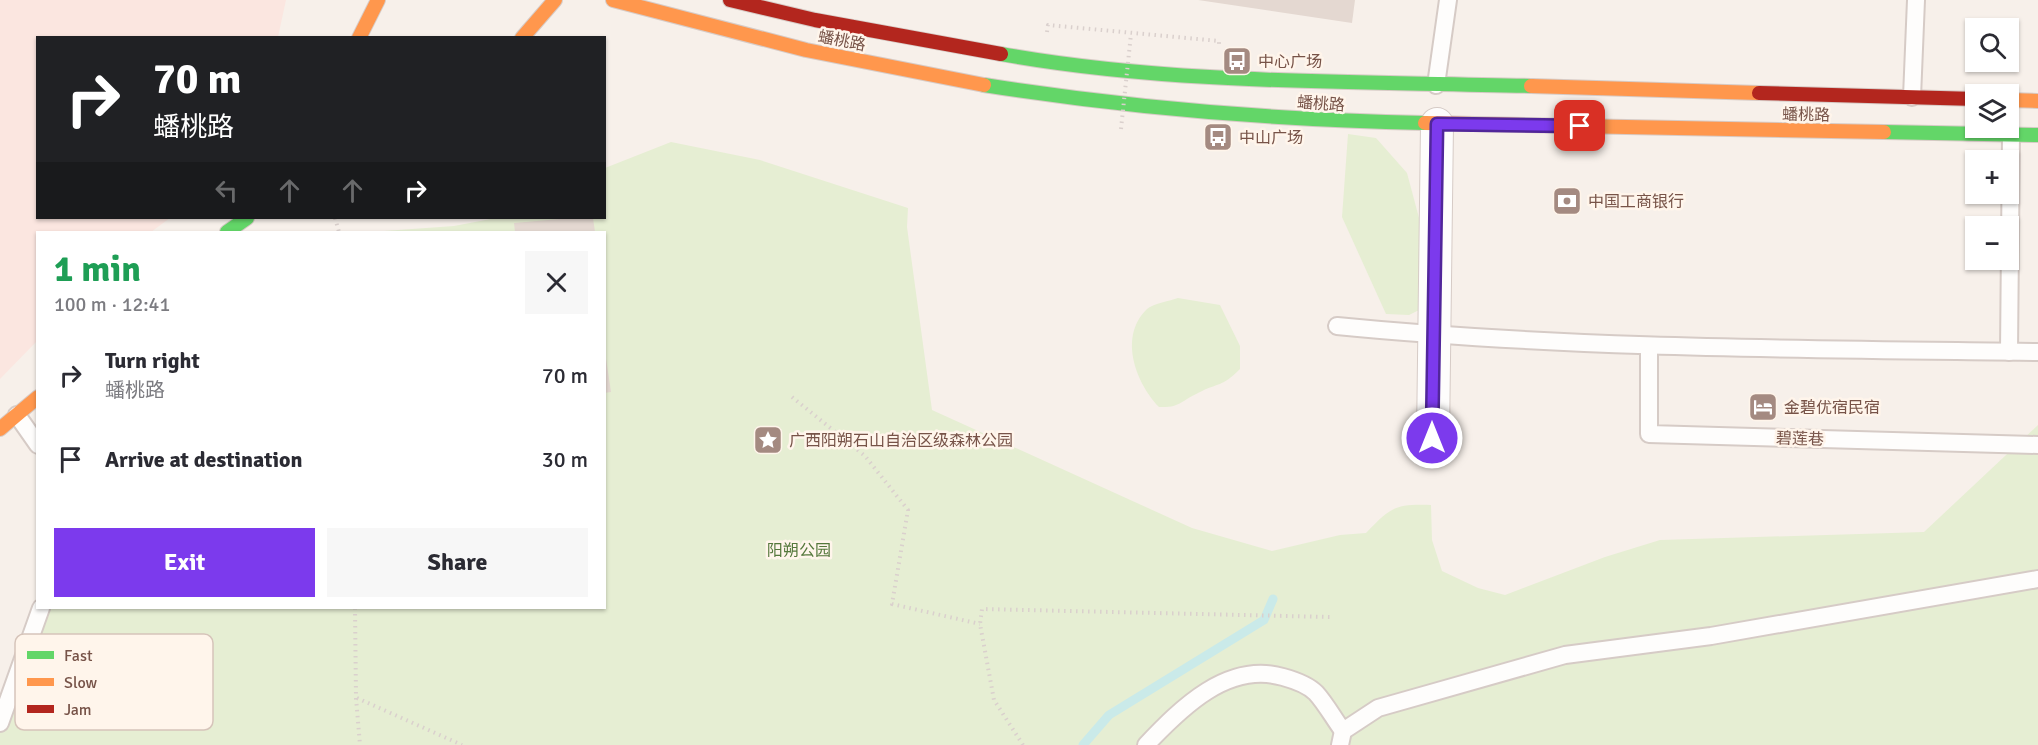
<!DOCTYPE html>
<meta charset="utf-8">
<style>
body{margin:0;font-family:Signika,"Noto Sans SC",sans-serif;background:#f7f7f7;color:#2b2b33;height:100vh;display:flex;flex-direction:column;font-size:22px;white-space:nowrap}
*{box-sizing:border-box;margin:0}
p{font-size:20px;color:#7c7c81}
.icon{flex:none;width:33px;height:33px;fill:none;stroke:currentColor;stroke-width:2;stroke-linecap:round;stroke-linejoin:round}
.map{position:relative;flex:1;overflow:hidden}
.sheet{position:absolute;left:36px;top:231px;width:570px;height:378px;display:flex;flex-direction:column;background:#fff;border-radius:0px;box-shadow:0 2px 4px #0004}
.sheet>*{flex:none}
.hud{position:absolute;left:36px;top:36px;width:570px;height:183px;border-radius:0px;box-shadow:0 2px 4px #0004;background:#202124;color:#fff;overflow:hidden}
.fabs{position:absolute;left:1965px;top:18px;display:grid;gap:12px}
.fabs a{display:grid;place-items:center;width:54px;height:54px;border-radius:0px;background:#fff;box-shadow:0 2px 4px #0004;font-size:30px}
.pin{position:absolute;display:grid;place-items:center;width:51px;height:51px;color:#fff;margin:-26px;border-radius:12px;box-shadow:0 3px 9px #0006}
.me{position:absolute;width:66px;margin:-33px;rotate:0deg;stroke-linejoin:round;filter:drop-shadow(0 0 4px #0008)}
.turn{display:flex;align-items:center;gap:21px;height:126px;padding:0 18px;font-size:27px}
.turn .icon{width:78px;height:78px;stroke-width:2.5}
.turn b{display:block;font-size:42px;line-height:51px}
.lanes{display:flex;align-items:center;height:57px;padding:0 18px;background:#0003;justify-content:center;gap:30px;direction:ltr}
.lanes .off{opacity:.35}
.round{display:grid;place-items:center;flex:none;width:63px;height:63px;border-radius:0px;background:#f7f7f7}
.overview{display:flex;align-items:center;justify-content:space-between;height:102px;padding:0 18px}
h1{font-size:36px;font-weight:700;line-height:45px;color:#1e9e55}
.cta{display:flex;gap:12px;margin-top:auto;padding:12px 18px}
.cta a{flex:1;height:69px;border-radius:0px;background:#7c3aed;color:#fff;font-size:24px;font-weight:700;line-height:69px;text-align:center}
.cta a+a{background:#f7f7f7;color:#2b2b33}
ul{padding:0;list-style:none}
li{display:flex;align-items:center;gap:18px;height:84px;padding:0 18px}
li div{flex:1}
li b{display:block;font-size:22px}
li em{font-style:normal}
.map>svg:first-child{display:block}
</style>
<div class="map">
<svg width="2038" height="745" viewBox="0 0 2038 745">
<rect width="100%" height="100%" fill="#f7f0ea"/>
<!-- commercial -->
<polygon fill="#fbe6e0" points="0,0 286,0 278,37 38,38 38,218 170,218 151,232 38,232 37,341 0,379"/>
<!-- green -->
<g fill="#e6eed3">
<polygon points="1348,134 1376,138 1407,173 1426,244 1421,309 1409,315 1386,314 1342,217"/>
<path d="M671,142L760,160L908,208L907,227L932,410L1192,528L1272,551L1340,535L1366,533C1391,507 1395,504 1431,505L1432,540L1442,571L1478,588L1505,595L1605,557L1660,540L1924,532L2038,425V745H0V716L39,608H604V232H370L454,226L496,218H604L605,168Z"/>
<path d="M1178,298L1220,305L1240,346V369C1221,388 1219,382 1198,393C1181,401 1180,408 1159,407C1136,383 1118,337 1147,309C1154,303 1170,301 1178,298Z"/>
</g>
<g fill="none" stroke-linecap="round" stroke-linejoin="round">
<!-- stream -->
<polyline stroke="#caeae9" stroke-width="9" points="1083,745 1109,715 1264,620 1273,599"/>
</g>
<!-- building -->
<g fill="#e4d8d1">
<polygon points="1198,0 1355,0 1352,23"/>
<polygon points="571,218 593,218 595,232 515,232 514,223"/>
<polygon points="604,345 611,392 604,393"/>
</g>
<g fill="none" stroke-linecap="round" stroke-linejoin="round">
<!-- lane casing -->
<g stroke="#d6cbc6" stroke-width="20">
<g id="lane">
<polyline points="1436,85 1448,0"/>
<polyline points="1912,97 1916,0"/>
<path d="M1337,326C1570,349 1804,349 2038,352"/>
<polyline points="1649,347 1649,434 2038,445"/>
<polyline points="2009,352 2011,134"/>
<polyline points="17,415 38,445"/>
<polyline points="0,723 41,608"/>
<path d="M1146,745C1181,708 1228,661 1283,677C1294,680 1308,685 1316,693C1326,704 1334,719 1343,731"/>
<polyline points="1340,745 1343,731 1378,708 1565,655 1711,636 2038,579"/>
</g>
</g>
<!-- street casing -->
<g stroke="#d6cbc6" stroke-width="34">
<polyline id="street" points="1433,438 1437,124"/>
</g>
<!-- fast casing -->
<g stroke="#d7cbc6" stroke-width="16">
<g id="fast">
<path d="M1001,54C1172,85 1357,81 1531,86"/>
<path d="M984,85C1129,108 1279,120 1425,123"/>
<polyline points="1884,132 2038,135"/>
<polyline points="227,232 247,218"/>
</g>
</g>
<!-- slow casing -->
<g stroke="#d7cbc6" stroke-width="16">
<g id="slow">
<polyline points="613,0 806,50 984,85"/>
<polyline points="359,38 378,0"/>
<polyline points="522,38 555,0"/>
<polyline points="1531,86 1759,93"/>
<polyline points="2008,100 2038,101"/>
<polyline points="1425,123 1884,132"/>
<polyline points="0,429 38,397"/>
</g>
</g>
<!-- jam casing -->
<g stroke="#d7cbc6" stroke-width="16">
<g id="jam">
<polyline points="730,0 815,20 1001,54"/>
<polyline points="1759,93 1976,99"/>
</g>
</g>
<!-- path -->
<g stroke="#dad0cd" stroke-width="4" stroke-dasharray="1.5 4.5" stroke-linecap="butt">
<polyline points="1047,32 1048,25 1219,41 1219,46"/>
<polyline points="335,218 339,232"/>
<polyline points="792,397 865,456 908,510 892,604 980,624"/>
<polyline points="355,608 356,698 360,745"/>
<polyline points="357,698 462,745"/>
<polyline points="1023,745 994,700 980,624 982,609 1330,617"/>
</g>
<!-- lane -->
<use href="#lane" stroke="#fefdfc" stroke-width="16"/>
<!-- street -->
<use href="#street" stroke="#fefdfc" stroke-width="32"/>
<!-- fast -->
<use href="#fast" stroke="#63d668" stroke-width="14"/>
<!-- slow -->
<use href="#slow" stroke="#ff974d" stroke-width="14"/>
<!-- jam -->
<use href="#jam" stroke="#b3261e" stroke-width="14"/>
<!-- path-bridge -->
<polyline stroke="#dad0cd" stroke-width="4" stroke-dasharray="1.5 4.5" stroke-linecap="butt" points="1121,129 1131,34"/>
</g>
<g fill="none" stroke-linecap="round" stroke-linejoin="round">
<!-- route casing -->
<g stroke="#51269a" stroke-width="15">
<polyline id="route" points="1432,438 1437,124 1580,126"/>
</g>
<!-- route -->
<use href="#route" stroke="#7c3aed" stroke-width="10"/>
</g>
<!-- icons -->
<defs>
<g id="bus-square" transform="scale(1.5)"><rect x="-9" y="-9" width="18" height="18" rx="4" fill="#a48a81" stroke="#fff5eb"/><path d="M-5-6H5V4H4V6H2V4H-2V6H-4V4H-5ZM-3.5-4V0h7V-4ZM-3.5 1.2v1.5H-2V1.2ZM2 1.2v1.5H3.5V1.2Z" fill="#fff"/></g>
<g id="bank-square" transform="scale(1.5)"><rect x="-9" y="-9" width="18" height="18" rx="4" fill="#a48a81" stroke="#fff5eb"/><path d="M-6-4H6V4H-6ZM0-2.3a2.3 2.3 0 1 0 0 4.6a2.3 2.3 0 1 0 0-4.6Z" fill="#fff"/></g>
<g id="hotel-square" transform="scale(1.5)"><rect x="-9" y="-9" width="18" height="18" rx="4" fill="#a48a81" stroke="#fff5eb"/><path d="M-6-4.5h1.5V1H6V5H4.5V3h-9V5H-6ZM-4 0a1.8 1.8 0 1 1 3.6 0ZM.5 0V-2.5h3Q6-2.5 6 0Z" fill="#fff"/></g>
<g id="sight-square" transform="scale(1.5)"><rect x="-9" y="-9" width="18" height="18" rx="4" fill="#a48a81" stroke="#fff5eb"/><path d="M0-6L1.8-2.2L6-1.7L2.9 1.2L3.7 5.4L0 3.3L-3.7 5.4L-2.9 1.2L-6-1.7L-1.8-2.2Z" fill="#fff"/></g>
</defs>
<g fill-rule="evenodd">
<use href="#bus-square" x="1237" y="61"/>
<use href="#bus-square" x="1218" y="137"/>
<use href="#bank-square" x="1567" y="201"/>
<use href="#hotel-square" x="1763" y="407"/>
<use href="#sight-square" x="768" y="440"/>
</g>
<g text-anchor="middle" stroke-width="5" stroke-linejoin="round" paint-order="stroke">
<!-- street labels -->
<g font-size="16" fill="#775348" stroke="#fff5eb">
<text transform="translate(842 40) rotate(11)" y="6">蟠桃路</text>
<text transform="translate(1321 103) rotate(4)" y="6">蟠桃路</text>
<text transform="translate(1806 114) rotate(1)" y="6">蟠桃路</text>
<text transform="translate(1800 438) rotate(2)" y="6">碧莲巷</text>
</g>
<!-- poi labels -->
<g font-size="16" fill="#775348" stroke="#fff5eb" text-anchor="start">
<text x="1258" y="67">中心广场</text>
<text x="1239" y="143">中山广场</text>
<text x="1588" y="207">中国工商银行</text>
<text x="1784" y="413">金碧优宿民宿</text>
<text x="789" y="446">广西阳朔石山自治区级森林公园</text>
</g>
<!-- park labels -->
<g font-size="16" fill="#55783c" stroke="#fff5eb">
<text x="799" y="556">阳朔公园</text>
</g>
</g>
<!-- legend -->
<rect x="15" y="634" width="198" height="96" rx="9" fill="#fff5eb" stroke="#d6c4ba" stroke-width="1.5"/>
<rect x="27" y="651" width="27" height="8" fill="#63d668"/>
<rect x="27" y="678" width="27" height="8" fill="#ff974d"/>
<rect x="27" y="705" width="27" height="8" fill="#b3261e"/>
<g font-size="16" fill="#775348">
<text x="64" y="661">Fast</text>
<text x="64" y="688">Slow</text>
<text x="64" y="715">Jam</text>
</g>
</svg>
<div class="fabs">
<a><svg class="icon" aria-label="search" viewBox="0 0 24 24"><circle cx="10" cy="10" r="6"/><path d="M15 15l6 6"/></svg></a>
<a><svg class="icon" aria-label="layers" viewBox="0 0 24 24"><path d="M12 4l9 5-9 5-9-5zM3 14l9 5 9-5"/></svg></a>
<a>+</a>
<a>−</a>
</div>
<div class="pin" style="left:1580px;top:126px;background:#d93025"><svg class="icon" aria-label="arrive" viewBox="0 0 24 24"><path d="M6 21V4h12l-3 4 3 4H6"/></svg></div>
<svg class="me" style="left:1432px;top:438px" viewBox="-20 -20 40 40"><circle r="17" fill="#7c3aed" stroke="#fff" stroke-width="3"/><path d="M0-11L8 9 0 5-8 9z" fill="#fff"/></svg>
<div class="hud">
<div class="turn"><svg class="icon" aria-label="right" viewBox="0 0 24 24"><path d="M7 20v-9h11M14 6l5 5-5 5"/></svg><div><b>70 m</b>蟠桃路</div></div>
<div class="lanes"><svg class="icon off" aria-label="left" viewBox="0 0 24 24"><path d="M17 20v-9H6M10 6l-5 5 5 5"/></svg><svg class="icon off" aria-label="ahead" viewBox="0 0 24 24"><path d="M12 20V5M6 11l6-6 6 6"/></svg><svg class="icon off" aria-label="ahead" viewBox="0 0 24 24"><path d="M12 20V5M6 11l6-6 6 6"/></svg><svg class="icon" aria-label="right" viewBox="0 0 24 24"><path d="M7 20v-9h11M14 6l5 5-5 5"/></svg></div>
</div>
<section class="sheet">
<div class="overview"><div><h1>1 min</h1><p>100 m · 12:41</p></div><a class="round"><svg class="icon" aria-label="close" viewBox="0 0 24 24"><path d="M6 6l12 12M18 6L6 18"/></svg></a></div>
<ul>
<li><svg class="icon" aria-label="right" viewBox="0 0 24 24"><path d="M7 20v-9h11M14 6l5 5-5 5"/></svg><div><b>Turn right</b><p>蟠桃路</p></div><em>70 m</em></li>
<li><svg class="icon" aria-label="arrive" viewBox="0 0 24 24"><path d="M6 21V4h12l-3 4 3 4H6"/></svg><div><b>Arrive at destination</b></div><em>30 m</em></li>
</ul>
<div class="cta"><a>Exit</a><a>Share</a></div>
</section>
</div>
